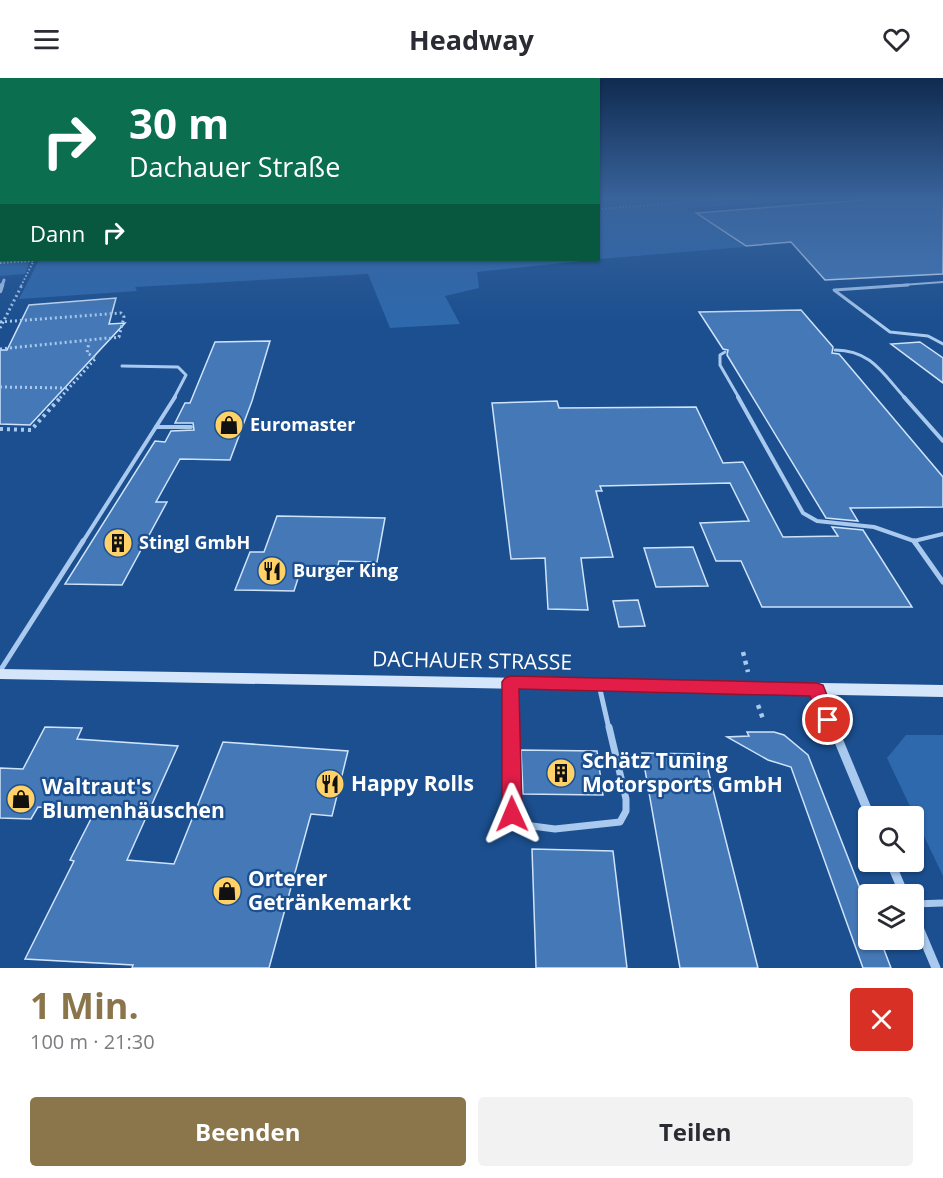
<!DOCTYPE html>
<html lang="de">
<meta charset="utf-8">
<style>
body{margin:0;font-family:"Open Sans",sans-serif;background:#f2f2f3;color:#2b2b33;height:100vh;display:flex;flex-direction:column;font-size:22px;white-space:nowrap}
*{box-sizing:border-box;margin:0}
p{font-size:20px;color:#7c7c81}
.icon{flex:none;width:33px;height:33px;fill:none;stroke:currentColor;stroke-width:2;stroke-linecap:round;stroke-linejoin:round}
.map{position:relative;height:890px;overflow:hidden}
.drawer{display:flex;flex-direction:column;background:#fff;flex:1}
.drawer>*{flex:none}
.top-card{position:absolute;left:0px;top:0px;width:600px;height:183px;box-shadow:0 2px 4px #0004;background:#0b6e4f;color:#fff;overflow:hidden}
.fabs{position:absolute;left:858px;top:728px;display:grid;gap:12px}
.fabs a{display:grid;place-items:center;width:66px;height:66px;border-radius:6px;background:#fff;box-shadow:0 2px 4px #0004;font-size:30px}
.pin{position:absolute;display:grid;place-items:center;width:51px;height:51px;color:#fff;margin:-26px;border:3px solid #fff;border-radius:50%;box-shadow:0 2px 6px #0007}
.me{position:absolute;width:66px;margin:-33px;rotate:359deg;stroke-linejoin:round;filter:drop-shadow(0 0 4px #0008)}
.turn{display:flex;align-items:center;gap:21px;height:126px;padding:0 30px;font-size:27px}
.turn .icon{width:78px;height:78px;stroke-width:2.5}
.turn b{display:block;font-size:42px;line-height:51px}
.then{display:flex;align-items:center;height:57px;padding:0 30px;background:#0003;gap:12px;font-size:22px}
.round{display:grid;place-items:center;flex:none;width:63px;height:63px;border-radius:6px;background:#f2f2f3}
.headline{display:flex;align-items:center;justify-content:space-between;height:102px;padding:0 30px}
h1{font-size:36px;font-weight:700;line-height:45px;color:#8a764a}
.button{display:flex;gap:12px;margin-top:auto;padding:12px 30px}
.button a{flex:1;height:69px;border-radius:6px;background:#8a764a;color:#fff;font-size:24px;font-weight:700;line-height:69px;text-align:center}
.button a+a{background:#f2f2f3;color:#2b2b33}
header{display:flex;justify-content:space-between;align-items:center;height:78px;padding:0 30px;background:#fff;font-size:27px;font-weight:700}
.map>svg:first-child{display:block}
</style>
<header><svg class="icon" aria-label="menu" viewBox="0 0 24 24"><path d="M4 6h16M4 12h16M4 18h16"/></svg>Headway<svg class="icon" aria-label="heart" viewBox="0 0 24 24"><path d="M12 20l-8-8c-3-5 5-10 8-4 3-6 11-1 8 4z"/></svg></header>
<div class="map">
<svg width="943" height="890" viewBox="0 0 943 890">
<rect width="100%" height="100%" fill="#1b4f8f"/>
<!-- green -->
<g fill="#2e69ad">
<polygon points="774,120 842,120 685,130 745,169 599,181 599,132"/>
<polygon points="0,169 2,182 30,182 25,196 0,198"/>
<polygon points="39,182 592,182 477,194 479,210 445,218 460,246 390,250 368,196 135,209 137,213 19,221"/>
<polygon points="906,657 943,657 943,798 887,680"/>
</g>
<!-- building -->
<g fill="#4478b7" stroke="#cfe3fa" stroke-width="1.5">
<polygon points="889,120 943,120 943,196 825,202 791,164 746,168 696,135"/>
<polygon points="116,220 109,246 125,245 30,347 0,346 0,272 7,272 29,227"/>
<polygon points="801,232 833,269 832,275 839,276 943,399 943,429 850,430 858,443 826,440 727,277 728,272 723,271 699,234"/>
<polygon points="270,263 252,323 230,382 180,381 156,424 167,424 122,507 65,506 155,363 165,364 171,353 194,352 193,345 175,345 185,325 190,325 215,264"/>
<polygon points="920,264 943,280 943,305 891,266"/>
<polygon points="557,323 559,330 696,329 723,385 743,384 783,459 838,458 832,449 863,452 912,529 762,529 741,483 716,483 700,445 749,443 730,405 600,408 602,413 596,413 613,479 581,480 588,532 548,531 545,480 511,481 492,325"/>
<polygon points="277,438 385,440 377,484 339,483 337,491 301,491 294,513 235,512 250,474 264,474"/>
<polygon points="693,469 708,508 656,509 644,470"/>
<polygon points="638,522 645,548 619,549 613,523"/>
<polygon points="45,649 82,650 77,661 178,668 127,782 174,786 223,664 348,673 332,738 311,736 269,890 132,890 133,887 25,881 74,783 70,782 95,733 38,729 31,741 0,740 0,690 23,691"/>
<polygon points="747,654 774,654 784,657 808,677 868,831 868,861 880,861 891,890 863,890 791,689 768,682 727,659 749,658"/>
<polygon points="521,672 597,673 603,717 523,716"/>
<polygon points="642,675 704,676 758,890 680,890"/>
<polygon points="532,771 613,773 627,890 536,890"/>
</g>
<g fill="none" stroke-linecap="round" stroke-linejoin="round">
<!-- path-far3 -->
<g stroke="#a9c9ee" stroke-width="2" stroke-dasharray="1.5 2" stroke-linecap="butt">
<polyline points="598,131 746,120"/>
<polyline points="0,180 2,177"/>
<polyline points="0,185 33,183"/>
<polyline points="21,208 34,182"/>
</g>
<!-- path-far2 -->
<g stroke="#a9c9ee" stroke-width="3" stroke-dasharray="2 3" stroke-linecap="butt">
<polyline points="0,244 121,235 124,239 119,259 107,261"/>
<polyline points="0,250 22,207"/>
<polyline points="0,271 108,260"/>
<polyline points="0,309 68,310"/>
<polyline points="60,320 96,280 87,275 89,264"/>
</g>
<!-- path-far1 -->
<polyline stroke="#a9c9ee" stroke-width="4" stroke-dasharray="3 4" stroke-linecap="butt" points="0,351 31,352 61,319"/>
<!-- path -->
<g stroke="#a9c9ee" stroke-width="4.5" stroke-dasharray="4 5" stroke-linecap="butt">
<polyline points="743,574 748,594"/>
<polyline points="758,627 763,641"/>
</g>
<!-- lane-far4 -->
<polyline stroke="#a9c9ee" stroke-width="2" points="888,208 943,204"/>
<!-- lane-far3 -->
<g stroke="#a9c9ee" stroke-width="3">
<polyline points="908,207 834,212 890,254 928,258 943,266"/>
<path d="M835,272C871,272 883,296 905,320"/>
<polyline points="725,274 720,277 720,287 739,320"/>
<polyline points="122,288 178,289 186,297 174,320"/>
</g>
<!-- lane-far2 -->
<g stroke="#a9c9ee" stroke-width="4">
<polyline points="738,319 803,435 817,443 874,449 914,463"/>
<polyline points="904,319 943,363"/>
<polyline points="156,349 191,349"/>
<polyline points="82,465 175,319"/>
<polyline points="915,465 914,463 943,456"/>
</g>
<!-- lane-far1 -->
<g stroke="#a9c9ee" stroke-width="5">
<polyline points="914,463 943,504"/>
<polyline points="0,593 83,463"/>
<polyline points="511,605 511,651"/>
<polyline points="599,607 609,651"/>
</g>
<!-- lane -->
<g stroke="#a9c9ee" stroke-width="7">
<polyline points="511,649 512,736 517,746 555,751 620,744 626,733 626,721 609,649"/>
<polyline points="914,826 943,825"/>
</g>
<!-- street-far3 -->
<polyline stroke="#a9c9ee" stroke-width="3" points="2,208 4,202"/>
<!-- street-far2 -->
<polyline stroke="#a9c9ee" stroke-width="4.5" points="0,213 2,207"/>
<!-- street-far1 -->
<polyline stroke="#a9c9ee" stroke-width="7" points="817,611 834,651"/>
<!-- street -->
<g stroke="#a9c9ee" stroke-width="9">
<polyline points="833,649 870,738"/>
<polyline points="890,783 904,816"/>
<polyline points="914,838 936,890"/>
</g>
<!-- secondary -->
<polygon fill="#d6e6fa" fill-rule="evenodd" points="0,591 943,607 943,619 0,601"/>
</g>
<!-- sky -->
<linearGradient id="sky" x2="0" y2="1"><stop stop-color="#0f2b4f"/><stop offset="0.49" stop-color="#39639b"/><stop offset="1" stop-color="#39639b" stop-opacity="0"/></linearGradient>
<rect width="943" height="245" fill="url(#sky)"/>
<!-- route -->
<polygon fill="#e11d48" stroke="#92132f" stroke-width="1.5" points="511,598 817,605 823,607 837,642 835,647 822,647 810,618 519,611 522,736 519,742 512,744 505,742 502,736 502,604 505,600"/>
<!-- icons -->
<defs>
<g id="shop-disc" transform="scale(1.5)"><circle r="9.5" fill="#ffd166" stroke="#1b4f8f"/><path d="M-5-2.5h2.3a2.7 3.5 0 0 1 5.4 0H5L5.5 6h-11ZM-1.5-2.5h3a1.5 2.3 0 0 0-3 0Z" fill="#111"/></g>
<g id="building-disc" transform="scale(1.5)"><circle r="9.5" fill="#ffd166" stroke="#1b4f8f"/><path d="M-4-6H4V6H1V3H-1V6H-4ZM-2.5-4.3h1.7v1.8h-1.7ZM.8-4.3h1.7v1.8H.8ZM-2.5-1h1.7V.8h-1.7ZM.8-1h1.7V.8H.8Z" fill="#111"/></g>
<g id="restaurant-disc" transform="scale(1.5)"><circle r="9.5" fill="#ffd166" stroke="#1b4f8f"/><path d="M-5-6h1v4h1v-4h1v4h1v-4h1v5L-1.5 .5V6h-2V.5L-5-1ZM5-6V6H3V1.5H1.5Q1.5-4 5-6Z" fill="#111"/></g>
</defs>
<g fill-rule="evenodd">
<use href="#shop-disc" x="229" y="347"/>
<use href="#building-disc" x="118" y="465"/>
<use href="#restaurant-disc" x="272" y="493"/>
<use href="#building-disc" x="561" y="695"/>
<use href="#restaurant-disc" x="330" y="706"/>
<use href="#shop-disc" x="21" y="721"/>
<use href="#shop-disc" x="227" y="813"/>
</g>
<g text-anchor="middle" stroke-width="4.5" stroke-linejoin="round" paint-order="stroke">
<!-- poi labels -->
<g font-size="18" font-weight="bold" fill="#fff" stroke="#1b4f8f" text-anchor="start">
<text x="250" y="353">Euromaster</text>
<text x="139" y="471">Stingl GmbH</text>
<text x="293" y="499">Burger King</text>
</g>
<!-- near-street labels -->
<g font-size="21" fill="#fff" stroke="#1b4f8f">
<text transform="translate(472 583) rotate(1)" y="7">DACHAUER STRASSE</text>
</g>
<!-- near-poi labels -->
<g font-size="21" font-weight="bold" fill="#fff" stroke="#1b4f8f" text-anchor="start">
<text x="582" y="690">Schätz Tuning<tspan x="582" dy="24">Motorsports GmbH</tspan></text>
<text x="351" y="713">Happy Rolls</text>
<text x="42" y="716">Waltraut's<tspan x="42" dy="24">Blumenhäuschen</tspan></text>
<text x="248" y="808">Orterer<tspan x="248" dy="24">Getränkemarkt</tspan></text>
</g>
</g>
</svg>
<div class="fabs">
<a><svg class="icon" aria-label="search" viewBox="0 0 24 24"><circle cx="10" cy="10" r="6"/><path d="M15 15l6 6"/></svg></a>
<a><svg class="icon" aria-label="layers" viewBox="0 0 24 24"><path d="M12 4l9 5-9 5-9-5zM3 14l9 5 9-5"/></svg></a>
</div>
<div class="pin" style="left:828px;top:642px;background:#d93025"><svg class="icon" aria-label="arrive" viewBox="0 0 24 24"><path d="M6 21V4h12l-3 4 3 4H6"/></svg></div>
<svg class="me" style="left:512px;top:736px" viewBox="-20 -20 40 40"><path d="M0-17L14 15 0 8-14 15z" fill="#e11d48" stroke="#fff" stroke-width="4"/></svg>
<div class="top-card">
<div class="turn"><svg class="icon" aria-label="right" viewBox="0 0 24 24"><path d="M7 20v-9h11M14 6l5 5-5 5"/></svg><div><b>30 m</b>Dachauer Straße</div></div>
<div class="then">Dann<svg class="icon" aria-label="right" viewBox="0 0 24 24"><path d="M7 20v-9h11M14 6l5 5-5 5"/></svg></div>
</div>
</div>
<section class="drawer">
<div class="headline"><div><h1>1 Min.</h1><p>100 m · 21:30</p></div><a class="round" style="background:#d93025;color:#fff"><svg class="icon" aria-label="close" viewBox="0 0 24 24"><path d="M6 6l12 12M18 6L6 18"/></svg></a></div>
<div class="button"><a>Beenden</a><a>Teilen</a></div>
</section>
